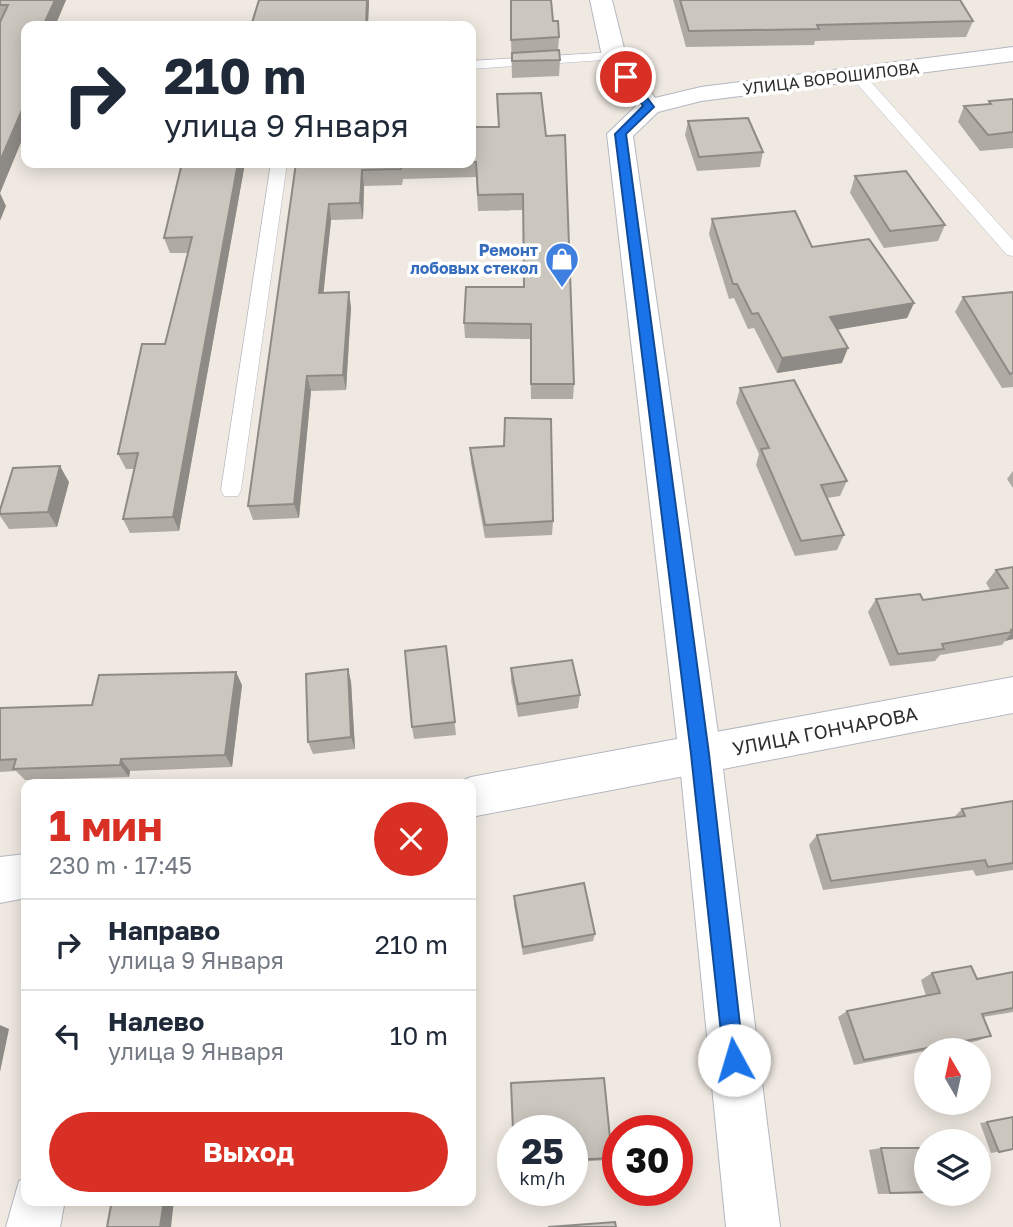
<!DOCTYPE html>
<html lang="ru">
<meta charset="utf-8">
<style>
body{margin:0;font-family:"Golos Text",sans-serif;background:#f2f2f3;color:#1f2937;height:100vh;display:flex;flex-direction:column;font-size:26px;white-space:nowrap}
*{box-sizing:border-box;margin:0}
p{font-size:23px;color:#747a83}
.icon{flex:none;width:38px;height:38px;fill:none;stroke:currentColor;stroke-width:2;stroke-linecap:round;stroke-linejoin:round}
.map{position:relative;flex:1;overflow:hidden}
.panel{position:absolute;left:21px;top:779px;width:455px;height:427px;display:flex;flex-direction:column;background:#fff;border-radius:14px;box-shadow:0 4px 18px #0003}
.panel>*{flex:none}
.banner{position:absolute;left:21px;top:21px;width:455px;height:147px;border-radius:14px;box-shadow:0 4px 18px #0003;background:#fff;color:#1f2937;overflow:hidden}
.needle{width:46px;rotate:351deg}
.buttons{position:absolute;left:914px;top:1038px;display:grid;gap:14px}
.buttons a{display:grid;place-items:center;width:77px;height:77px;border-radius:50%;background:#fff;box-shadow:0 4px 18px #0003;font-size:35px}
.speed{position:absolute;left:497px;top:1115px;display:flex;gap:14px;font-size:35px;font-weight:700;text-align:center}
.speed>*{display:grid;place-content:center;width:91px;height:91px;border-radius:50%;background:#fff;box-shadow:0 4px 18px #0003;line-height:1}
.speed small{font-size:18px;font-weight:400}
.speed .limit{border:10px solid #d22;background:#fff;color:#111}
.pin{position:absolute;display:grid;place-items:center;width:60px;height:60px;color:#fff;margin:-30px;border:4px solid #fff;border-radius:50%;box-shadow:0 2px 7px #0007}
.me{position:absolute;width:77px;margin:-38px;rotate:354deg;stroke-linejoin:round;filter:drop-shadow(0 0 5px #0008)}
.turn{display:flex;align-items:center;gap:24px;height:147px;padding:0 28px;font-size:32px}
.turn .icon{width:91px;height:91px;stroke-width:2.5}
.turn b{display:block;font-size:49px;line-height:60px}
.round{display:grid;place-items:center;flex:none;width:74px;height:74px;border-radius:37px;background:#f2f2f3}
.head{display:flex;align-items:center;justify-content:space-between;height:119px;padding:0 28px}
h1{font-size:42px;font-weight:700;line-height:52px;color:#d93025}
.button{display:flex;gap:14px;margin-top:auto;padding:14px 28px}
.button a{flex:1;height:80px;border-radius:42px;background:#d93025;color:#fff;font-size:28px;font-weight:700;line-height:80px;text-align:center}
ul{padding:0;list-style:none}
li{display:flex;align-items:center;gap:21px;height:91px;padding:0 28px;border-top:2px solid #e0e1e3}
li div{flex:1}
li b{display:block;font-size:26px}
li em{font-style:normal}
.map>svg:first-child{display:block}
</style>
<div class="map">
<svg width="1013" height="1227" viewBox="0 0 1013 1227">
<rect width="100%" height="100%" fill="#efe9e1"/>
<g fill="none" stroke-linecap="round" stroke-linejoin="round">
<!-- lane casing -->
<g stroke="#b4b7c1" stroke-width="1">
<g id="lane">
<polygon points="614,52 621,56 619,59 471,69 471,61"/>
<polygon points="857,71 862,72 1013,240 1013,256 1007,255 852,78 852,72"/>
<polygon points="271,163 287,163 241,490 238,496 224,496 221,490"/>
</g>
</g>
<!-- street casing -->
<g stroke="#b4b7c1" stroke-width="2">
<g id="street">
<polygon points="1013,677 1013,713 723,769 780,1227 726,1227 679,754 685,740 700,735"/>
<polygon points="26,1178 26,1200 65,1200 60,1227 6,1227 19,1181"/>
</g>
</g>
<!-- secondary casing -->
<g stroke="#b4b7c1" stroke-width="2">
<g id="secondary">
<polygon points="590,0 612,0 626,56 655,98 701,87 1013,47 1013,61 701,101 658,112 633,136 721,754 715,768 700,773 471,817 471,784 455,784 471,777 677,739 607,134 636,106 602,56"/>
<polygon points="26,854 26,898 0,903 0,857"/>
</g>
</g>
<!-- lane -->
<use href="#lane" fill="#fff" fill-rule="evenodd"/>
<!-- street -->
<use href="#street" fill="#fff" fill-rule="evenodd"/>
<!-- secondary -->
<use href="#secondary" fill="#fff" fill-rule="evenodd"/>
</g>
<!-- wall -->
<g fill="#afaba4">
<polygon points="0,0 66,0 55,26 26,26 26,130 0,193"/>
<polygon points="510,0 553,21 559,37 558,50 560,60 559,76 512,78"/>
<polygon points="673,0 960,0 973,21 966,37 815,41 814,45 686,47"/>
<polygon points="497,94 574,384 573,399 531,399 530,339 465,338 464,323 523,287 523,210 478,211 476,177 403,179 402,185 364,186 363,219 331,220 323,292 351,307 346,390 311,391 299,518 253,520 248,506 296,163 471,163 471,127 499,127"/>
<polygon points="1013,99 1013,148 980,151 958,122 964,106 988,104 989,101"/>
<polygon points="688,121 763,152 760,167 697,171 685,135"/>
<polygon points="245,163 179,531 130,533 123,519 134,469 126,469 118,454 165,344 188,253 170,253 164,238"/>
<polygon points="855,176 945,225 938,241 884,248 850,193"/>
<polygon points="712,219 812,247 914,303 907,318 837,329 842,363 777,373 754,328 748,329 734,298 729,299 709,234"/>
<polygon points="1013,292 1013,387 1002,388 955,312 963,297"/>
<polygon points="740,388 847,481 840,496 827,498 844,535 837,550 795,556 756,465 759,454 736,403"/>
<polygon points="504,446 553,521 552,535 485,538 471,463 470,448"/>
<polygon points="1013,471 1013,488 1007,479"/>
<polygon points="69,482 57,527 9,529 0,516 0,510"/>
<polygon points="1013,567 1013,639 1005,641 1002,645 940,655 935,661 890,666 868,612 876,599 923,600 991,591 986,583 996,570"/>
<polygon points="446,646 456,735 414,739 412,727"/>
<polygon points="511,668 580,695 578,708 518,717 511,681"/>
<polygon points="348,669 351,682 355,749 313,754 308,742"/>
<polygon points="242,685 232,767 130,771 129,777 25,780 16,771 0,772 0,708 92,705"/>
<polygon points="1013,801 1013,870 976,876 973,870 823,890 809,845 817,835 954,817 962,809"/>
<polygon points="514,896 595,934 593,941 523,955 514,905"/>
<polygon points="1013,972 1013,1012 983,1017 991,1036 977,1041 932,1050 926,1050 926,1051 854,1065 838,1017 847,1011 926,996 921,980 932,973 977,979"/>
<polygon points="987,1122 1013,1149 991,1153 980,1123"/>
<polygon points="572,1130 612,1158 609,1160 572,1162"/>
<polygon points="881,1148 926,1148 926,1193 878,1194 869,1150"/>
</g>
<!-- shaded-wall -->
<g fill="#8e8b86">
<polygon points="55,0 66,0 55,26 43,26"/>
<polygon points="367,0 369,0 369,6 368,26 366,26"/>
<polygon points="22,110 26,120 26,130 0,193 0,161"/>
<polygon points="238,163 245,163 179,531 173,517"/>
<polygon points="362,170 364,186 363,219 360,203"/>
<polygon points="0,193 6,206 0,221"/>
<polygon points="329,204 331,220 322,308 319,293"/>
<polygon points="349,292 351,307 346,390 343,375"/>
<polygon points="914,303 907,318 824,332 830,317"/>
<polygon points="848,348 842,363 777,373 782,358"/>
<polygon points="307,376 311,391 299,518 294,504"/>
<polygon points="60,466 69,482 57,527 48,512"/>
<polygon points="1013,629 1013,639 1005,641 1012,632 1011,630"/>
<polygon points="348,669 351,682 355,749 351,737"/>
<polygon points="236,672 242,685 232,767 225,755"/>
<polygon points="121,759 130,771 129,777 120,765"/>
<polygon points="0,1025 9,1029 0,1072"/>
<polygon points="164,1200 174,1200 171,1227 160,1227"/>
</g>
<!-- building -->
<g fill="#cbc7bf" stroke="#8e8b86" stroke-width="2">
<polygon points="0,0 55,0 43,26 26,26 26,110 22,110 0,161 0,22 8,5 0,5"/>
<polygon points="259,0 367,0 366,26 251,26"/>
<polygon points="511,0 551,0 553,21 558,21 559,37 511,40"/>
<polygon points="680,0 960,0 973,21 817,25 819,29 689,31"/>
<polygon points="559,50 560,60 512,61 512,53"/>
<polygon points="541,93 546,136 565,135 574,384 531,384 531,324 464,323 466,287 524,287 523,194 478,195 476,162 471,162 471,127 499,127 497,94"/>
<polygon points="1013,99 1013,132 988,135 964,106 991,104 989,101"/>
<polygon points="748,118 763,152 699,157 688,121"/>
<polygon points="182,163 238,163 173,517 123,519 138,453 118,454 142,344 165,344 192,237 164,238"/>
<polygon points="296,163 435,163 401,164 401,169 362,170 360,203 329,204 319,293 349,292 343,375 307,376 294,504 248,506"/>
<polygon points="906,171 945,225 890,231 855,176"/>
<polygon points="795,211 812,247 869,239 914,303 830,317 848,348 782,358 758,313 752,314 737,284 733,284 712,219"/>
<polygon points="1013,292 1013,373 1010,374 963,297"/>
<polygon points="794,380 847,481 821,485 844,535 801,541 761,449 769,448 740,388"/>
<polygon points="505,418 551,419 553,521 485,525 470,448 504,446"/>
<polygon points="60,466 48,512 0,514 0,510 13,468"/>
<polygon points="1013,567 1013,629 1011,630 1012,632 942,644 944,649 898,654 876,599 920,594 923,600 1008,588 996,570"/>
<polygon points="446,646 455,722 412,727 405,651"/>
<polygon points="572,660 580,695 518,704 511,668"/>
<polygon points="348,669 351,737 308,742 306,674"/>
<polygon points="236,672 225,755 121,759 120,765 13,769 16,759 0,760 0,708 92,705 99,675"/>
<polygon points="1013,801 1013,863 988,867 985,860 831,881 817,835 965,816 962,809"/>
<polygon points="584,883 595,934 523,947 514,896"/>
<polygon points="971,966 977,979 1013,972 1013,1008 982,1014 991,1036 864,1060 847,1011 940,993 932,973"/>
<polygon points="604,1078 612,1158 572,1160 572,1130 513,1130 511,1083"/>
<polygon points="1013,1117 1013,1149 999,1152 987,1122"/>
<polygon points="881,1148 926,1148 926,1192 890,1193"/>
<polygon points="112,1200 164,1200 160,1227 107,1227"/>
<polygon points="615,1222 616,1227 548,1227"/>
</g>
<!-- route -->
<polygon fill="#1a73e8" stroke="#114b97" stroke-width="2" points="623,75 630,75 654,107 626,134 709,754 744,1060 741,1068 734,1071 727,1068 724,1060 691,754 615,134 643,106"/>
<!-- icons -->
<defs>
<g id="shop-pin" transform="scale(1.75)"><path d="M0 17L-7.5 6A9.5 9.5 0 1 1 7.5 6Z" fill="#3f7fe0" stroke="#fff"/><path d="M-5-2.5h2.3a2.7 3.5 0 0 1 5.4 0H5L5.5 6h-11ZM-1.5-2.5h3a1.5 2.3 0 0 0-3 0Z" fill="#fff"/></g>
</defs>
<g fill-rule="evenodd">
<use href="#shop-pin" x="562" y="259"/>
</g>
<g text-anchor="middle" stroke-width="7" stroke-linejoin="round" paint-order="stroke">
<!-- far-street labels -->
<g font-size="16" fill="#2e2e2e" stroke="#fff">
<text transform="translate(831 78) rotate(-7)" y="6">УЛИЦА ВОРОШИЛОВА</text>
</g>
<!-- far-shop labels -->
<g font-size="16" font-weight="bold" fill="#366cbe" stroke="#fff" text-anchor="end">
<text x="538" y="256">Ремонт<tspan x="538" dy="18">лобовых стекол</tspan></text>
</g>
<!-- street labels -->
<g font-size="19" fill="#2e2e2e" stroke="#fff">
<text transform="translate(825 731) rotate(-11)" y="7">УЛИЦА ГОНЧАРОВА</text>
</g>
</g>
</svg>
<div class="buttons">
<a><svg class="needle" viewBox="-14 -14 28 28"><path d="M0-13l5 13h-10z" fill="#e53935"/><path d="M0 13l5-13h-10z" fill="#747a83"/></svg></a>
<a><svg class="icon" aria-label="layers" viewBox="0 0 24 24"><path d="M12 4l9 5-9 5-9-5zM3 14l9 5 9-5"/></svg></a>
</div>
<div class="speed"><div>25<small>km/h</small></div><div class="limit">30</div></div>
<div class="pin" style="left:626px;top:77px;background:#d93025"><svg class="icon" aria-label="arrive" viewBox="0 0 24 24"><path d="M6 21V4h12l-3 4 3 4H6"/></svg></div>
<svg class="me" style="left:734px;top:1060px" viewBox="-20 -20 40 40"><circle r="19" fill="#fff"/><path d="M0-13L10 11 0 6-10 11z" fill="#1a73e8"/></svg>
<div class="banner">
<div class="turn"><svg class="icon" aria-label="right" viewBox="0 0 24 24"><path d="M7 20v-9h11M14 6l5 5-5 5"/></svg><div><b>210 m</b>улица 9 Января</div></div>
</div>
<section class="panel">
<div class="head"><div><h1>1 мин</h1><p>230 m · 17:45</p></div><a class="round" style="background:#d93025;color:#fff"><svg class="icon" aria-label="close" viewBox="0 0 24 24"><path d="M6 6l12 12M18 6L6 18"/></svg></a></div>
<ul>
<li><svg class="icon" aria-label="right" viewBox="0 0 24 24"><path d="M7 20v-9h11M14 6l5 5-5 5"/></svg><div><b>Направо</b><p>улица 9 Января</p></div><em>210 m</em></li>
<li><svg class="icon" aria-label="left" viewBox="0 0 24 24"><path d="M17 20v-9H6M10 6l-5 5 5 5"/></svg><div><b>Налево</b><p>улица 9 Января</p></div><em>10 m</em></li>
</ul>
<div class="button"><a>Выход</a></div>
</section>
</div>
